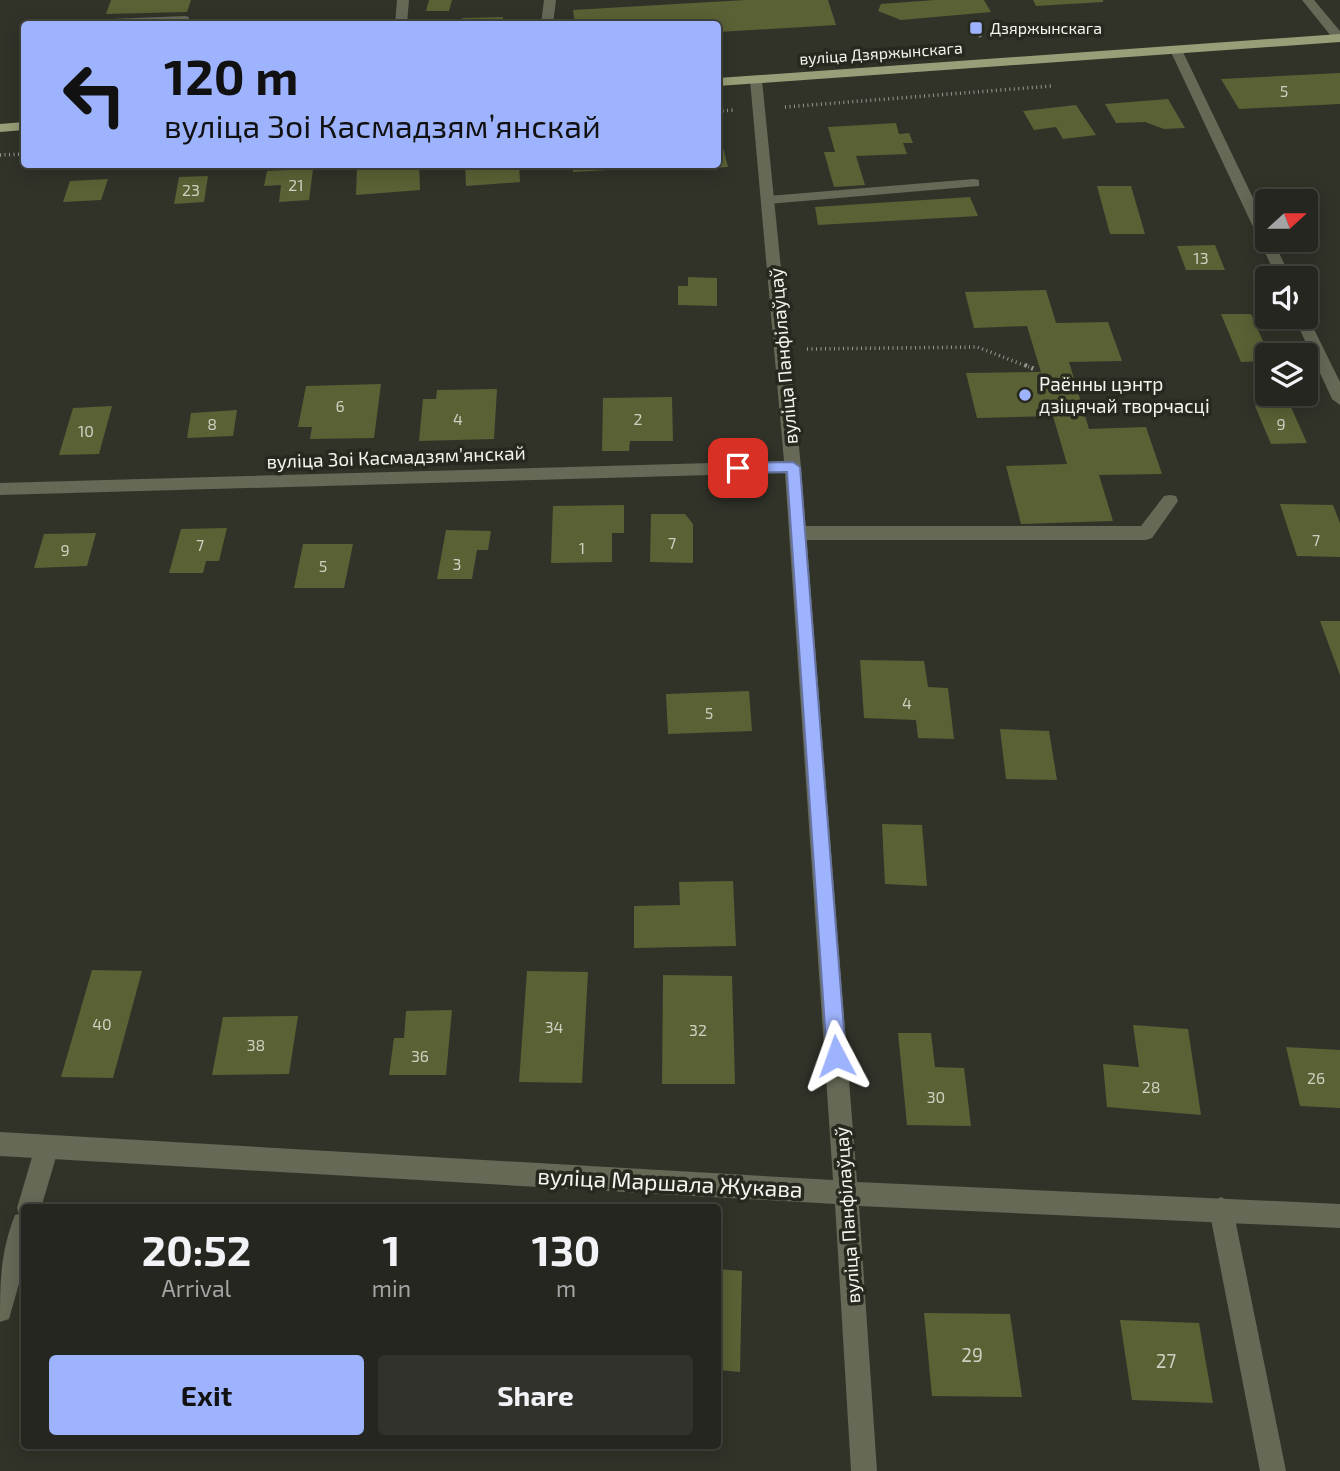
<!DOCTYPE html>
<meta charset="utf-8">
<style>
body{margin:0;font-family:"Exo 2",sans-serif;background:#31322c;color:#f1f3f6;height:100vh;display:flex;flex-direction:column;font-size:26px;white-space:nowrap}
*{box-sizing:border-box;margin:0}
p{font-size:23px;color:#a3a5a4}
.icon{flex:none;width:38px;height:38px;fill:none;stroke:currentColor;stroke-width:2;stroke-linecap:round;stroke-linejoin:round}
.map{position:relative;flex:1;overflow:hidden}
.sheet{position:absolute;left:21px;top:1204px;width:700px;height:245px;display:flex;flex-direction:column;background:#25261f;border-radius:7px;box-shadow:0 4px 18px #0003,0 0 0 2px #42433d}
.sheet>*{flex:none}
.hud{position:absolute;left:21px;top:21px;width:700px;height:147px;border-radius:7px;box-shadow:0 4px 18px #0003,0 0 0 2px #42433d;background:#9eb3fd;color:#111;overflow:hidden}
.needle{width:46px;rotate:69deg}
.fabs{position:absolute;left:1255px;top:189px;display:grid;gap:14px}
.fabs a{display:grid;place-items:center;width:63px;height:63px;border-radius:7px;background:#25261f;box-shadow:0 4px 18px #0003,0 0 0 2px #42433d;font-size:35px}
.pin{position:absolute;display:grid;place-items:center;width:60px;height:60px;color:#fff;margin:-30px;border-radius:14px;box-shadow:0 4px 10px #0006}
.me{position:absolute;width:77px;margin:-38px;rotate:356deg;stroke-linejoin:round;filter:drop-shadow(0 0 5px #0008)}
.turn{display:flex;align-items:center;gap:24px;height:147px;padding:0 28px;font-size:32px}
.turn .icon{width:91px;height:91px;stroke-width:2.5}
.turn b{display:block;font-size:49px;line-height:60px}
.eta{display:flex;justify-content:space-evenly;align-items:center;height:119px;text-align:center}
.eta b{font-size:42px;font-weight:700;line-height:49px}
.cta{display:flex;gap:14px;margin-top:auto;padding:14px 28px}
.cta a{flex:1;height:80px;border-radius:7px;background:#9eb3fd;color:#111;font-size:28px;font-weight:700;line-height:80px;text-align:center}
.cta a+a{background:#31322c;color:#f1f3f6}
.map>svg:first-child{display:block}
</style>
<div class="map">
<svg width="1340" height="1471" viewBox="0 0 1340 1471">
<rect width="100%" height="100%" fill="#313329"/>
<!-- building -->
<g fill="#5a6135">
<polygon points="111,0 191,0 187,12 106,14"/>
<polygon points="429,0 452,0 449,11 426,11"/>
<polygon points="745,0 828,0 836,25 718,32 718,24 575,24 573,10"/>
<polygon points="935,0 984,0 991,12 901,20 878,11 881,4"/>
<polygon points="1033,0 1103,0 1103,2 1036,6"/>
<polygon points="503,17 503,24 461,24 462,18"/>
<polygon points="1340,73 1340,104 1239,109 1221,79"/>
<polygon points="1168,99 1185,128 1164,129 1145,122 1116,123 1105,104"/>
<polygon points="1076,105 1096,135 1063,139 1056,127 1034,130 1023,111"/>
<polygon points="896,123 899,134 909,133 913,143 903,143 907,154 856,156 865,185 834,187 824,152 835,152 828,127"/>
<polygon points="723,148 728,167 682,170 681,164 718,164 718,149"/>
<polygon points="419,164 420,190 356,195 357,168"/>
<polygon points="465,164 519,164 520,182 466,186"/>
<polygon points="572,164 625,164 626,169 573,172"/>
<polygon points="313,169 309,200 279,202 281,185 264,186 267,171"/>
<polygon points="208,176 204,202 174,204 179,177"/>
<polygon points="108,179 101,200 63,202 70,181"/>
<polygon points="1097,186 1131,186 1145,234 1110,234"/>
<polygon points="970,197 978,216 818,225 815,207"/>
<polygon points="1215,245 1225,270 1186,270 1177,246"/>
<polygon points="688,277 717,278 717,306 678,305 678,286 688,286"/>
<polygon points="1046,290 1056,323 1108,322 1122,361 1069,362 1089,429 1146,427 1162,474 1099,475 1113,521 1021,524 1006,466 1067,464 1053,416 977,418 966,373 1041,372 1027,326 974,328 965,292"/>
<polygon points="1221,314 1251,314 1269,355 1267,361 1241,362"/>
<polygon points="381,384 374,438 310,439 312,427 298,427 306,386"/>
<polygon points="497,389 494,439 419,441 423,399 436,399 437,390"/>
<polygon points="672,397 673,441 630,441 629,451 602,451 603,398"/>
<polygon points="1290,405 1307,443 1271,444 1255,406"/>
<polygon points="112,406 99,454 59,455 73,408"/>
<polygon points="237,410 233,436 187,438 191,413"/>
<polygon points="1280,504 1333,505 1340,523 1340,557 1297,556"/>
<polygon points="624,505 624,533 612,533 612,562 551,563 553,506"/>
<polygon points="651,514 685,514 693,524 693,563 650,562"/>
<polygon points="227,528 219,561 206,561 203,573 169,573 181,529"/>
<polygon points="446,530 491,531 488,550 477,550 472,579 437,579"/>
<polygon points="96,533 87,566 34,568 44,534"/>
<polygon points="303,544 353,544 344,588 294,588"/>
<polygon points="1320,621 1340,621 1340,675"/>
<polygon points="860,660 924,661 928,687 948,688 954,739 918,738 916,720 864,718"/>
<polygon points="749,691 752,731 668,734 666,694"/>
<polygon points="1000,729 1049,731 1057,780 1006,779"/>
<polygon points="882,824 922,825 927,886 885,884"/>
<polygon points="733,881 736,946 634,948 634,906 680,905 679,882"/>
<polygon points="92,970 142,971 113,1078 61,1077"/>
<polygon points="527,971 588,972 582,1083 519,1082"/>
<polygon points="663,975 732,976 735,1084 662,1084"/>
<polygon points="452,1010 446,1075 389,1075 394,1038 404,1038 406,1011"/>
<polygon points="298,1016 289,1074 212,1075 223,1017"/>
<polygon points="1133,1025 1188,1029 1201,1115 1107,1107 1103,1064 1139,1067"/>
<polygon points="898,1033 931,1033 935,1067 964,1068 971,1126 907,1125"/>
<polygon points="1286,1047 1340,1050 1340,1108 1300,1106"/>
<polygon points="718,1269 742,1271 740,1372 718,1370"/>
<polygon points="924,1313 1010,1314 1022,1397 932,1396"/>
<polygon points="1120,1320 1199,1323 1213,1403 1132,1400"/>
</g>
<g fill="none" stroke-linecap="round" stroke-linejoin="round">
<!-- path-far1 -->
<g stroke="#969890" stroke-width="3.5" stroke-dasharray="1 3.5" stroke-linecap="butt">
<polyline points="976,28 982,40"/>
<polyline points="785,107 1052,86"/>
<polyline points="718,111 734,110"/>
<polyline points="0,155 24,154"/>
<polyline points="807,349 977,347 1029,367"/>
</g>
<!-- path -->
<polyline stroke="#969890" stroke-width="4.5" stroke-dasharray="2 5" stroke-linecap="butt" points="1025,365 1034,369"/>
<!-- service -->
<g fill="#656956" fill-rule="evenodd">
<polygon points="397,0 409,0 407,24 395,24"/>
<polygon points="1302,0 1314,0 1340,31 1340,41 1335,41"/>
<polygon points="185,16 189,17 189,23 81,24 87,20"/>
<polygon points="974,179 979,180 979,186 768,204 761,200 768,196"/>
<polygon points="1170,495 1176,496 1178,501 1152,538 1146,540 798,540 792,538 789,533 792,528 798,526 1141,526 1164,496"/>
<path d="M47,1135L55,1139L59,1147L41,1208H24V1266L9,1319L0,1322C0,1283 0,1253 15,1215L19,1214L17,1208L35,1147L39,1139Z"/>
<polygon points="1221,1197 1229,1201 1233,1209 1286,1471 1260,1471 1209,1209 1213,1201"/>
</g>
<!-- minor -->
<g fill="#656956" fill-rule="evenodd">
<polygon points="544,0 556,0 553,24 541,24"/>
<polygon points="1176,46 1182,50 1267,227 1267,240 1273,240 1291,278 1277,278 1170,50"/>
<polygon points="756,76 762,80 801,467 857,1182 1340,1204 1340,1228 859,1206 877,1471 851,1471 835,1204 0,1156 0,1132 833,1180 785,473 0,495 0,483 784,461 750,80"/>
<polygon points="1306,313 1340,382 1340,405 1332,399 1294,317 1306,317"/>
</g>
<!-- primary -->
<g fill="#989e77" fill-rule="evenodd">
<polygon points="1340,34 1340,42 718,86 718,78"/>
<polygon points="24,122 24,130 0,132 0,124"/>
</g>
</g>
<!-- route -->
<polygon fill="#9eb3fd" stroke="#6774a4" stroke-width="2" points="793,462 800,467 846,1056 843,1063 836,1065 830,1063 827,1056 787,472 738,473 732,468 738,463"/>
<!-- markers -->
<g fill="#9eb3fd" stroke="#27291f" stroke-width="2.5">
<rect x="969" y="21" width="14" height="14" rx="3.5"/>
<circle cx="1025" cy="395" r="7"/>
</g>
<g text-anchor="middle" stroke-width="7" stroke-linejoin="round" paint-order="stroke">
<!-- far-poi labels -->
<g font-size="16" fill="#f3f5ee" stroke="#27291f" text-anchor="start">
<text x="990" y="34">Дзяржынскага</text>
</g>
<!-- far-street labels -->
<g font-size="16" fill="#f3f5ee" stroke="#27291f">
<text transform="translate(881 53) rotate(-4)" y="6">вуліца Дзяржынскага</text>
</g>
<!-- number labels -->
<g font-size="16" fill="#cdd0c0">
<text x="1284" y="97">5</text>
<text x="296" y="191">21</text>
<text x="191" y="196">23</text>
<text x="1201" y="264">13</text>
<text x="340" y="412">6</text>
<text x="458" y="425">4</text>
<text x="638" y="425">2</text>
<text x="212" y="430">8</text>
<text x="1281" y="430">9</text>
<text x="86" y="437">10</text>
<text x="1316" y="546">7</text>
<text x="672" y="549">7</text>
<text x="200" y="551">7</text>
<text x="582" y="554">1</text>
<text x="65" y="556">9</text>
<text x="457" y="570">3</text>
<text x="323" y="572">5</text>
<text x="907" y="709">4</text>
<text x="709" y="719">5</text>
<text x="102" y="1030">40</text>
<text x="554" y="1033">34</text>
<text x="698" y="1036">32</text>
<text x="256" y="1051">38</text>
<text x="420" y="1062">36</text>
<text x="1316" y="1084">26</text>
<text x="1151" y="1093">28</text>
<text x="936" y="1103">30</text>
</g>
<!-- street labels -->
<g font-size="19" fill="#f3f5ee" stroke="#27291f">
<text transform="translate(783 356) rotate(-95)" y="7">вуліца Панфілаўцаў</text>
<text transform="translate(396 457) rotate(-2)" y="7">вуліца Зоі Касмадзямʼянскай</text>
<text transform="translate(847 1215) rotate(-94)" y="7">вуліца Панфілаўцаў</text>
</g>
<!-- poi labels -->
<g font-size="19" fill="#f3f5ee" stroke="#27291f" text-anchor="start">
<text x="1039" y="391">Раённы цэнтр<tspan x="1039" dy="22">дзіцячай творчасці</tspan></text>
</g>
<!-- near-number labels -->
<g font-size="19" fill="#cdd0c0">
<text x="972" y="1362">29</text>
<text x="1166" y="1368">27</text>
</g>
<!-- near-street labels -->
<g font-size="23" fill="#f3f5ee" stroke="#27291f">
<text transform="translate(670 1183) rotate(3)" y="8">вуліца Маршала Жукава</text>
</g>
</g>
</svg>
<div class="fabs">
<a><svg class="needle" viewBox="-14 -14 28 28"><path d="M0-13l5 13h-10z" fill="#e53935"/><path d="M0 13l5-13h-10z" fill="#a3a5a4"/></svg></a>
<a><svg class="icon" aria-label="sound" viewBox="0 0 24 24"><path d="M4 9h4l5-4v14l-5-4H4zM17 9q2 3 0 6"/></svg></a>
<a><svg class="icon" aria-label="layers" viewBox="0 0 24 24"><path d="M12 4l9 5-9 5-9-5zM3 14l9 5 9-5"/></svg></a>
</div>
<div class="pin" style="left:738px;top:468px;background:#d93025"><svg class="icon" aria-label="arrive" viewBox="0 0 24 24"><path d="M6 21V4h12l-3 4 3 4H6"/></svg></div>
<svg class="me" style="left:836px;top:1056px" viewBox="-20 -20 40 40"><path d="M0-17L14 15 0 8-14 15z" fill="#9eb3fd" stroke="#fff" stroke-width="4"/></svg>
<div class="hud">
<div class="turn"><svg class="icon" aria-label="left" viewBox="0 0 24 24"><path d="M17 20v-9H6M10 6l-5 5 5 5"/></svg><div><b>120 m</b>вуліца Зоі Касмадзямʼянскай</div></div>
</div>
<section class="sheet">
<div class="eta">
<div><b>20:52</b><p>Arrival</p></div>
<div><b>1</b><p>min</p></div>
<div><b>130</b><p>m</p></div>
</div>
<div class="cta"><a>Exit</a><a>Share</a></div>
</section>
</div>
